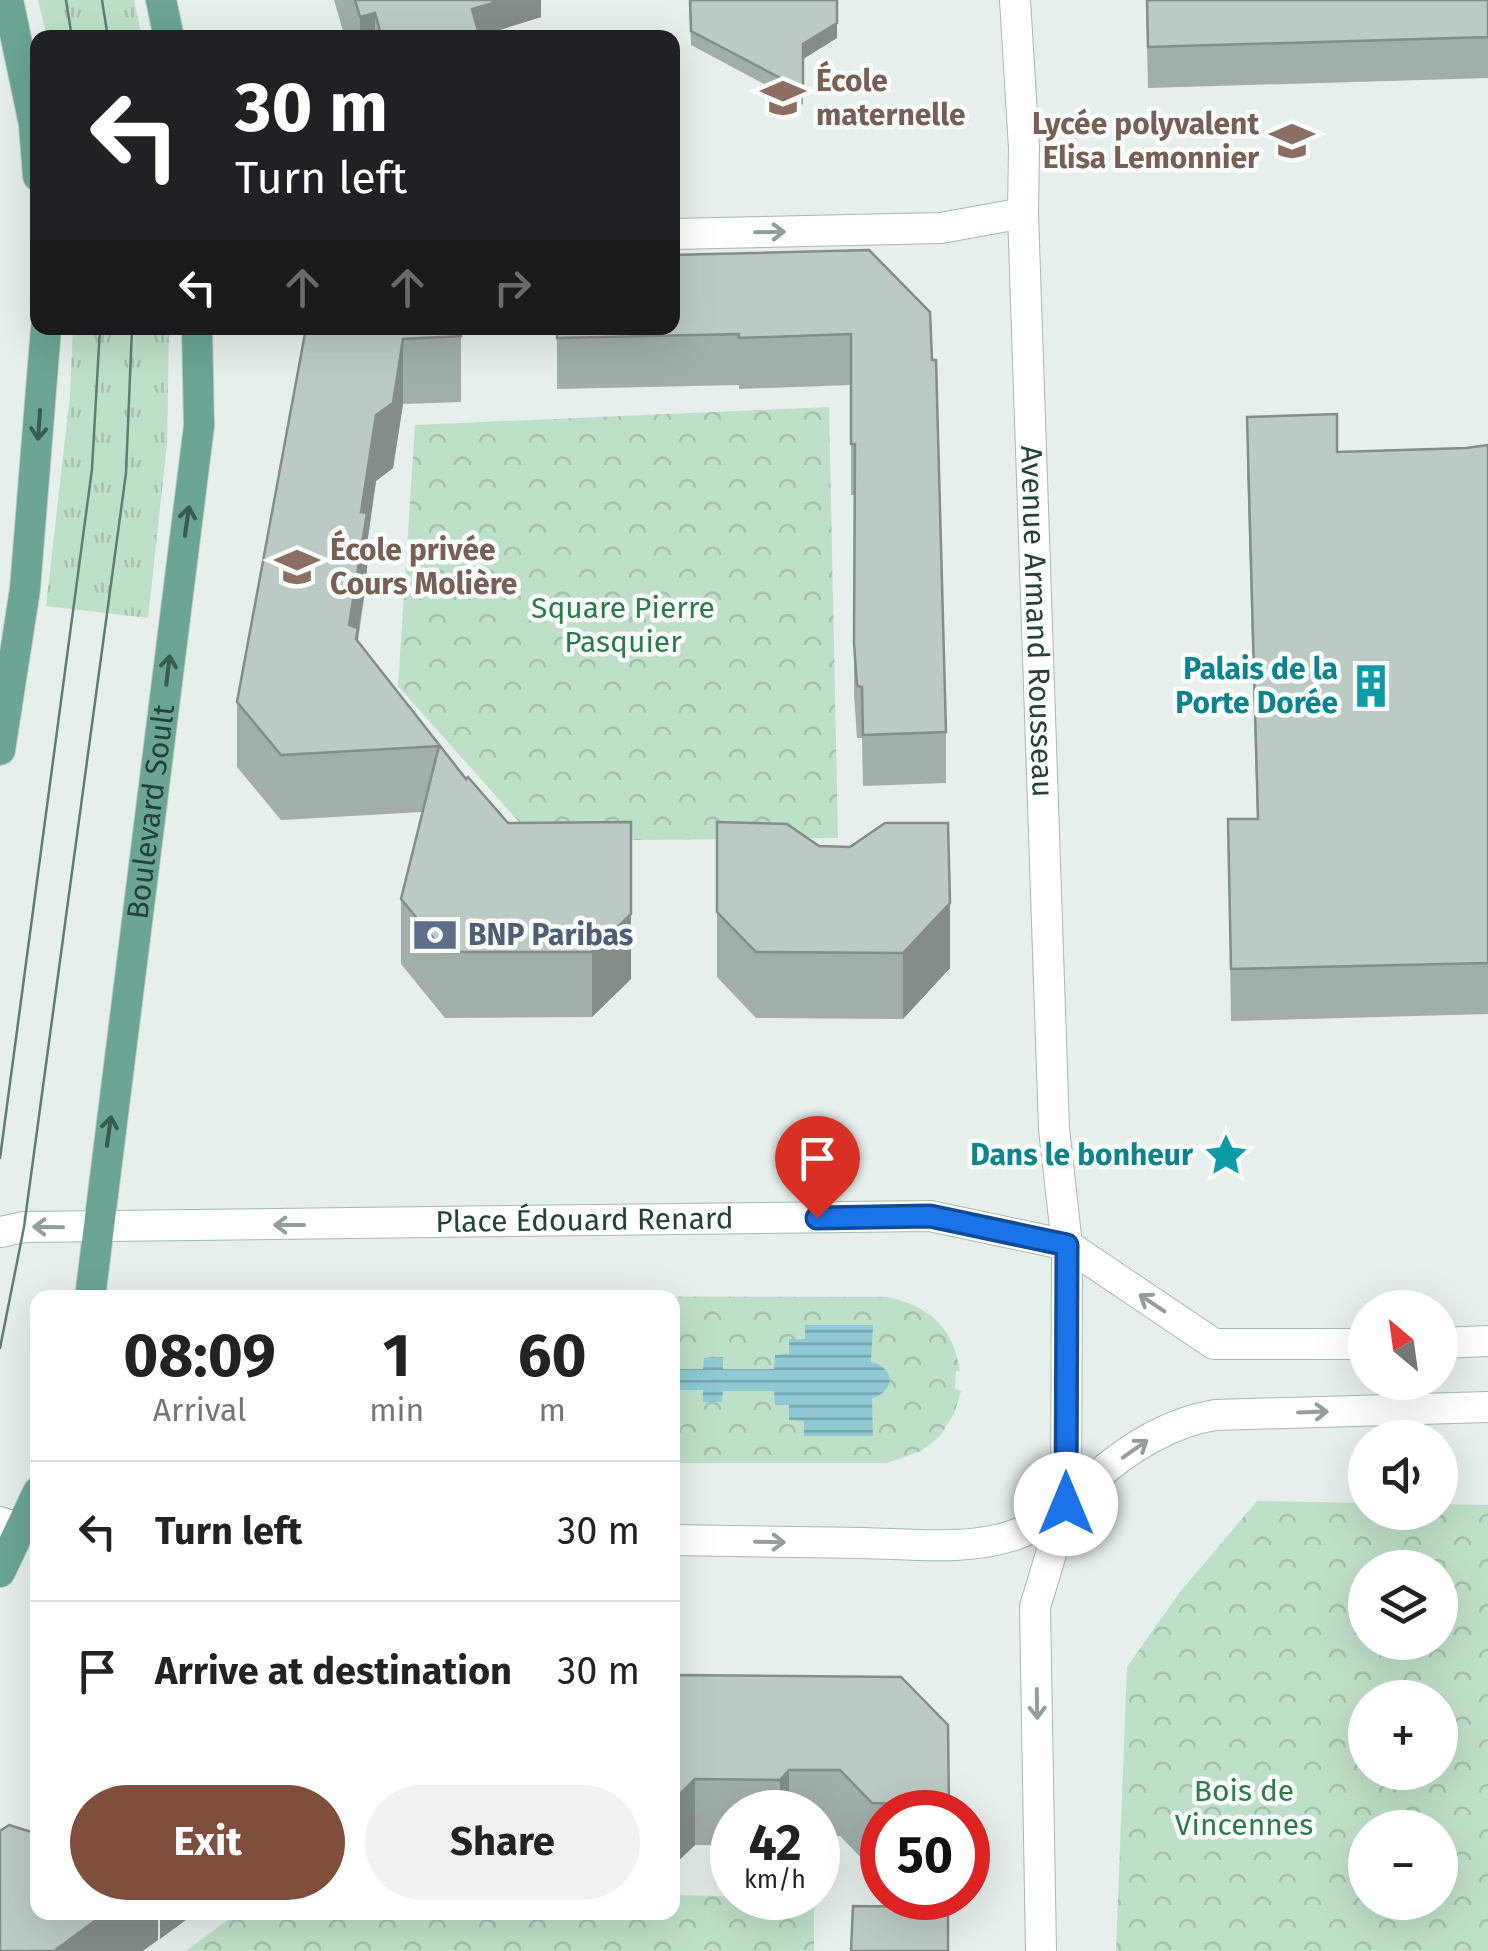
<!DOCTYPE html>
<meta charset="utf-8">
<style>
body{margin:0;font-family:"Fira Sans",sans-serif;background:#f2f2f2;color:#222;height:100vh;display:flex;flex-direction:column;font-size:38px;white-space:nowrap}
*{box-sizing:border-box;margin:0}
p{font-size:32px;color:#767676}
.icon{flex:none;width:55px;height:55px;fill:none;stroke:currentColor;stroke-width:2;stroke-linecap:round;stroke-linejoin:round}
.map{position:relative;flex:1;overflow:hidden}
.panel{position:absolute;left:30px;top:1290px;width:650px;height:630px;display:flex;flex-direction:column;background:#fff;border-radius:20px;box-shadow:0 10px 40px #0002}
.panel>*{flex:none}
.banner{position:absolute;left:30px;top:30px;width:650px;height:305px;border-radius:20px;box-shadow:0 10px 40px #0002;background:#202124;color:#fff;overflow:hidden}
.needle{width:65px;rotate:331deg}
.tools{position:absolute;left:1348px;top:1290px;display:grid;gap:20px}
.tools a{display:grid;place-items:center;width:110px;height:110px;border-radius:50%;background:#fff;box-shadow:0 10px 40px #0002;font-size:50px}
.speed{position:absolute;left:710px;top:1790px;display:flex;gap:20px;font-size:50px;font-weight:700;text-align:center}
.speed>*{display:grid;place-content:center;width:130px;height:130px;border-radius:50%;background:#fff;box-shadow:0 10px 40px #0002;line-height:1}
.speed small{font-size:25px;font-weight:400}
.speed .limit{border:15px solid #d22;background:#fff;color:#111}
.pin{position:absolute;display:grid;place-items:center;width:85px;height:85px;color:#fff;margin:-102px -42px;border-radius:50% 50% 50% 0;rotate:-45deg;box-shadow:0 0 10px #0007}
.pin .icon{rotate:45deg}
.me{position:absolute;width:110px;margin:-55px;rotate:0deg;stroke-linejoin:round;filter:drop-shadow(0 0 8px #0008)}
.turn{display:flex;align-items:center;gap:35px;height:210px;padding:0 40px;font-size:45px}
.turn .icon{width:130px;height:130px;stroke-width:2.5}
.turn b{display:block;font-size:70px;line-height:85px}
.lanes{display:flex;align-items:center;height:95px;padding:0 40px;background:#0003;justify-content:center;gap:50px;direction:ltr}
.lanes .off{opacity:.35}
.eta{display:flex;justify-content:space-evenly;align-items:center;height:170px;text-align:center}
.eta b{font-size:60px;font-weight:700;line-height:70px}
.action{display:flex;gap:20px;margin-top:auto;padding:20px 40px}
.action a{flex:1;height:115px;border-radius:60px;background:#804e3d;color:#fff;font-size:40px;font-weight:700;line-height:115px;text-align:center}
.action a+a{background:#f2f2f2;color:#222}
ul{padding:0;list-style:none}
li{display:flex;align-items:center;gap:30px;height:140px;padding:0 40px;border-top:2px solid #e0e0e0}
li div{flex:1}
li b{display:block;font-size:38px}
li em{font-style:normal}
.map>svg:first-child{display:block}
</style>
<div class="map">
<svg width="1488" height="1951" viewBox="0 0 1488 1951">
<defs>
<pattern id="grass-tufts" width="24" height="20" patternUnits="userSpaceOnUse" patternTransform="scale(2.5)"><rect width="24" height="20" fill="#bfe0c8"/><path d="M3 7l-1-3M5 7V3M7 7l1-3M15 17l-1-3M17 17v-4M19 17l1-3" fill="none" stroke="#a4c1ad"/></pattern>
<pattern id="forest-crowns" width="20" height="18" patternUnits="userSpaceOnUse" patternTransform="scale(2.5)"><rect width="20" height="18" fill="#bfe0c8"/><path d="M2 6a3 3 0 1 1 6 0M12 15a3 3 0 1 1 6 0" fill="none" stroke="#a4c1ad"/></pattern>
<pattern id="water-rules" width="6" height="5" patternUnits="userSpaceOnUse" patternTransform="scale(2.5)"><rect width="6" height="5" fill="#8ec9d4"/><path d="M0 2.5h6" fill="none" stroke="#74a5ad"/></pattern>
</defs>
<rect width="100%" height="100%" fill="#e6efeb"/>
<!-- grass -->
<g fill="url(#grass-tufts)">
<polygon points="38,0 134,0 142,37 47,37"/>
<polygon points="73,328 169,328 167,444 148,618 46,606 70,395"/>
</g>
<!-- forest -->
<g fill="url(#forest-crowns)" fill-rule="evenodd">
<polygon points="829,407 838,838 536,841 398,686 415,425"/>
<path d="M285,1296L888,1297C931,1307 953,1328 960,1371H956L955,1389L961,1391L954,1414L940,1436L921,1451L887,1463H673V1390H703L704,1402H722L723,1391H775L789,1405L871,1421V1340L805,1339L775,1369H723V1358L704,1369H673L672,1298Z"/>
<path d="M1257,1501L1365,1503V1512H1440V1504L1488,1505V1951H1116L1127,1667L1180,1592ZM1365,1568H1440V1642H1365ZM1365,1698H1440V1772H1365ZM1365,1828H1440V1902H1365Z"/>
<polygon points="673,1895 814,1898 814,1951 186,1951 237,1913 672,1912"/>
</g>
<!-- water -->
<path fill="url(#water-rules)" d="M805,1325H873L871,1362C896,1368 895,1391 872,1398L873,1436H804V1421L789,1420V1405H775L774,1391H723L722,1402H703V1390H673V1369H703L704,1358L723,1357V1369H774L775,1355L789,1354V1339H805Z"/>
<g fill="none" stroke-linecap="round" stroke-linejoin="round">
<!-- street casing -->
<g stroke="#a8b8b2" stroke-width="32">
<g id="street">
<path id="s1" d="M1015,0L1024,148L1023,213L1054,1129L1067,1245"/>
<polyline points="672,234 941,228 1023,213"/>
<polyline points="1041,1951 1035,1607 1066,1504"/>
</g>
</g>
<!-- secondary casing -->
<g stroke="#a4bbb3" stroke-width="32">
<g id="secondary">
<path id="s2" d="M0,1232L24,1227L930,1216L1067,1245L1214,1344H1365"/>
<polyline points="1440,1343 1488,1341"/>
<polyline points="1066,1504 1067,1245"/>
<polyline points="0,1522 19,1529 38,1531"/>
<path d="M672,1540C736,1541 800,1542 863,1543C913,1544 975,1552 1022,1532C1050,1520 1073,1497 1095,1478C1128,1448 1171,1422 1215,1415L1488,1407"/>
</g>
</g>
<!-- primary casing -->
<g stroke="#c2cac8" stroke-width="32">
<g id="primary">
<polyline points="8,0 34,124 38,176"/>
<polyline points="161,0 169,38"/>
<polyline points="0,750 25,589 46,328"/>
<path id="s3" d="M90,1298L199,426L197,328"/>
<polyline points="0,1572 38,1492"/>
</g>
</g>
<!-- street -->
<use href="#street" stroke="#fff" stroke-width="30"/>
<!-- secondary -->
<use href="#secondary" stroke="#fff" stroke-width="30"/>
<!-- primary -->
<use href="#primary" stroke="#6aa596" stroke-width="30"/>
<!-- tram -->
<g stroke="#5f7d75" stroke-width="2.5">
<polyline points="66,0 72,38"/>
<polyline points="102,0 108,38"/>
<polyline points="0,1158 92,469 100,328"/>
<polyline points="0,1348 24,1227 126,473 132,328"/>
</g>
</g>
<!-- wall -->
<g fill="#a1aea9">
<polygon points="334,0 541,0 541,17 493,32 493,38 345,38"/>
<polygon points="689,0 837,38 803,59 803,105 691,45"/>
<polygon points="1146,0 1488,0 1488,78 1148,88"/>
<polygon points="869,250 946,732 946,783 863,786 862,738 857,738 854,694 855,495 851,495 851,385 739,389 739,385 557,389 557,328"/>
<polygon points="306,328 461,328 461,402 403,404 393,468 376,481 367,544 367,578 358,641 466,779 631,979 592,1017 445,1018 401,964 401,899 422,812 281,820 237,767 237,702"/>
<polygon points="1247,417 1337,452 1466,448 1488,445 1488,1014 1231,1021 1228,819 1257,819 1247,468"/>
<polygon points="717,822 950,968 903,1019 756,1018 717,977"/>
<polygon points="672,1675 948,1725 949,1812 882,1812 882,1869 872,1869 840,1836 818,1835 818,1812 732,1812 732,1845 695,1845 672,1867"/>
</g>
<!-- shaded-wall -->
<g fill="#838d89">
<polygon points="482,0 541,0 541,17 493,32 493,38 472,38 472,9"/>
<polygon points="375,13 375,38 360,38 360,17"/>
<polygon points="837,23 837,38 803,59 803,44"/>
<polygon points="403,339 403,404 393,468 376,481 367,544 367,578 358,632 358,693 349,625 361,512 376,415"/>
<polygon points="950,903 950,968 903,1019 903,953"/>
<polygon points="631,914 631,979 592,1017 592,952"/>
<polygon points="789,1770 789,1812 780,1812 780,1780"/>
<polygon points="695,1779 695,1845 672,1867 672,1802"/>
<polygon points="107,1912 158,1912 158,1940 143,1951 54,1951"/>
<polygon points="160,1912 197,1912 160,1939"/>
</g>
<!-- building -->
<g fill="#bbcac4" stroke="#838d89" stroke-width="2.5">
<polygon points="355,0 492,0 493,3 472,9 480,38 382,38 375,13 360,17"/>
<polygon points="690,0 837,0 837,23 803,44 803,90 691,31"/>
<polygon points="1147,0 1488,0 1488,37 1148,47"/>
<polygon points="869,250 930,312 932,360 936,360 946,732 863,735 862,687 857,686 854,643 855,444 851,444 851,334 739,338 739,334 557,338 557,328 672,328 672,255"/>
<polygon points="306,328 461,328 461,336 403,339 393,403 376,415 361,512 367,513 349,625 358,628 356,639 466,779 468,777 508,823 631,822 631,914 592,952 445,952 401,899 439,746 281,755 237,702"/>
<polygon points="1337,414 1337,452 1466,448 1488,445 1488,963 1231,969 1228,819 1258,819 1247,417"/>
<polygon points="717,822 787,824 819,846 850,847 885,823 948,823 950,903 903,953 756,952 717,912"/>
<polygon points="672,1675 901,1677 948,1725 949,1806 872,1803 840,1770 789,1770 780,1780 695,1779 672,1802"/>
<polygon points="9,1825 38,1834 38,1912 107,1912 54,1951 0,1951 0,1831"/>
<polygon points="853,1906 948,1907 948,1951 851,1951"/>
</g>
<!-- one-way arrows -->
<defs><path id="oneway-shaft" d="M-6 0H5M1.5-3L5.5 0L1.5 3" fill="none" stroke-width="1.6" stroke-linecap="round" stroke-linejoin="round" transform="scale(2.5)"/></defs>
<g stroke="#92a09c">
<use href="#oneway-shaft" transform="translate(770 232) rotate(-1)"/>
<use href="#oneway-shaft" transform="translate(289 1225) rotate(-180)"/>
<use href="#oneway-shaft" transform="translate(48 1227) rotate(-179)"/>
<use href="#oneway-shaft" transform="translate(1152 1303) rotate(-146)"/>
<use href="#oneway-shaft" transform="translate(1313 1412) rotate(-2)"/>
<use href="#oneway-shaft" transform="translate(1135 1449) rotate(-35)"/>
<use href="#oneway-shaft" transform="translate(770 1542) rotate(1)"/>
<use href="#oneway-shaft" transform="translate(1037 1704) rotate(89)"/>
</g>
<g stroke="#365b51">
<use href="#oneway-shaft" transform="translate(39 425) rotate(94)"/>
<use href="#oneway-shaft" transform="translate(187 521) rotate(-82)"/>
<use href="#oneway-shaft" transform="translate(168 670) rotate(-83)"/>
<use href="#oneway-shaft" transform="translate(109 1131) rotate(-82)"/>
</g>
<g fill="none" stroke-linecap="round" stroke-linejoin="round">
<!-- route casing -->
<g stroke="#114b97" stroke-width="25">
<polyline id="route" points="817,1218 930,1216 1067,1245 1066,1504"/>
</g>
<!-- route -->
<use href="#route" stroke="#1a73e8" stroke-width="18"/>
</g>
<!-- icons -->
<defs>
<g id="school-bare" transform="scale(3.45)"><path d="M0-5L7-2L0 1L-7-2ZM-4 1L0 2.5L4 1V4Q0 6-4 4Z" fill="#8d6e63" stroke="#f7fbf9" stroke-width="2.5" paint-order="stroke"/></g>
<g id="building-bare" transform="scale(3.45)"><path d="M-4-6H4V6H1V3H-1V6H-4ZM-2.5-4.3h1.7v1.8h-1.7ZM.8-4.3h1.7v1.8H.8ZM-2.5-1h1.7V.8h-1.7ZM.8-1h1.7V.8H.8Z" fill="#0f9aa8" stroke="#f7fbf9" stroke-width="2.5" paint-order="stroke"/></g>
<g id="bank-bare" transform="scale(3.45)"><path d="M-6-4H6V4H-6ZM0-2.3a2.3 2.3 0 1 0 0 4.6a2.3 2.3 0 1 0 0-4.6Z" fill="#5c6f8a" stroke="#f7fbf9" stroke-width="2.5" paint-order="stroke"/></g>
<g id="sight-bare" transform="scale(3.45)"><path d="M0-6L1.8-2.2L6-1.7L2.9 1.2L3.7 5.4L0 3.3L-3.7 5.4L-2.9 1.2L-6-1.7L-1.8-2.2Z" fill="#0f9aa8" stroke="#f7fbf9" stroke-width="2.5" paint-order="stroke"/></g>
</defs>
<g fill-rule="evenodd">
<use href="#school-bare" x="783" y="98"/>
<use href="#school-bare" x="1292" y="141"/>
<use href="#school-bare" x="297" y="567"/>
<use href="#building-bare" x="1371" y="686"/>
<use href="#bank-bare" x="435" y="935"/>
<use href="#sight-bare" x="1226" y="1155"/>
</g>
<g text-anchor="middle" stroke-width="9" stroke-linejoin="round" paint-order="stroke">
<!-- education labels -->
<g font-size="30" font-weight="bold" fill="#785e54" stroke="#f7fbf9" text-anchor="start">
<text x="816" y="91">École<tspan x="816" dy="34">maternelle</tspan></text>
<text x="1259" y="134" text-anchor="end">Lycée polyvalent<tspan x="1259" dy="34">Elisa Lemonnier</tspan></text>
<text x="330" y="560">École privée<tspan x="330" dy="34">Cours Molière</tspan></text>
</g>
<!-- park labels -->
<g font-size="30" fill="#2d7a4b" stroke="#f7fbf9">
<text x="623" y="618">Square Pierre<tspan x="623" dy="34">Pasquier</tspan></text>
<text x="1244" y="1801">Bois de<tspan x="1244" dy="34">Vincennes</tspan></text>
</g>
<!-- street labels -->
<g font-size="30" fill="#24423a" stroke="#f7fbf9">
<text dy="10" stroke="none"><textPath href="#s1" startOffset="622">Avenue Armand Rousseau</textPath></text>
<text dy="10" stroke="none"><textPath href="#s3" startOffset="490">Boulevard Soult</textPath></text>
<text dy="10" stroke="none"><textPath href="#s2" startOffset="585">Place Édouard Renard</textPath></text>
</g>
<!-- culture labels -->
<g font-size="30" font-weight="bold" fill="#0d838f" stroke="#f7fbf9" text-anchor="end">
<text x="1338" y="679">Palais de la<tspan x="1338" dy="34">Porte Dorée</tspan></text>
<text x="1193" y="1165">Dans le bonheur</text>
</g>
<!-- service labels -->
<g font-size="30" font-weight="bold" fill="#4e5e75" stroke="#f7fbf9" text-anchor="start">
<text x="468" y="945">BNP Paribas</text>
</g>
</g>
</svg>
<div class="tools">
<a><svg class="needle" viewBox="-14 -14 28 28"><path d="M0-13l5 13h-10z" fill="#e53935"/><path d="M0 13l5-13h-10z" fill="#767676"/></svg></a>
<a><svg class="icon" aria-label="sound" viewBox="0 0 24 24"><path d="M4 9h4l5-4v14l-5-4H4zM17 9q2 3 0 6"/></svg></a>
<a><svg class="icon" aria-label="layers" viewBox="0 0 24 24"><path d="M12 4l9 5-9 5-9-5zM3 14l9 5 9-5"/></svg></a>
<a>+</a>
<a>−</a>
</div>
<div class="speed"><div>42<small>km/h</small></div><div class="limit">50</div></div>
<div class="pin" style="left:817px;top:1218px;background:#d93025"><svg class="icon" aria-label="arrive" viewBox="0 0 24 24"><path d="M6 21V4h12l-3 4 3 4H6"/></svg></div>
<svg class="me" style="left:1066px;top:1504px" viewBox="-20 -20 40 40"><circle r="19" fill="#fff"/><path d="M0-13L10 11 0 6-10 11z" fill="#1a73e8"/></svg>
<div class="banner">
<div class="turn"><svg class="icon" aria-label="left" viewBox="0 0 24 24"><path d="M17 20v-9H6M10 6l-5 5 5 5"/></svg><div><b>30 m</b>Turn left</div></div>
<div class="lanes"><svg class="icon" aria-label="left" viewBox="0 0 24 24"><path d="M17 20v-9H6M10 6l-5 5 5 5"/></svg><svg class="icon off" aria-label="ahead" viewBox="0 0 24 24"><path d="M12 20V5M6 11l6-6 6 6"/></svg><svg class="icon off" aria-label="ahead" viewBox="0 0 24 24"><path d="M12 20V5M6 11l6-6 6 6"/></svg><svg class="icon off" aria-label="right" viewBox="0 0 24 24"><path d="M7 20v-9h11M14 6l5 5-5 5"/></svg></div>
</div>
<section class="panel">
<div class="eta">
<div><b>08:09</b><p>Arrival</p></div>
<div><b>1</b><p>min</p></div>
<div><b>60</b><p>m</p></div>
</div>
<ul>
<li><svg class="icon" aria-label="left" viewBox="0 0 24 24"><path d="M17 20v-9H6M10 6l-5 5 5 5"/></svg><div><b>Turn left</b></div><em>30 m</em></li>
<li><svg class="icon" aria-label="arrive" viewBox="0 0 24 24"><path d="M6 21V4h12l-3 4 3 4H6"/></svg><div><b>Arrive at destination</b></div><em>30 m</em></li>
</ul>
<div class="action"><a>Exit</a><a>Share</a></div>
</section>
</div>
